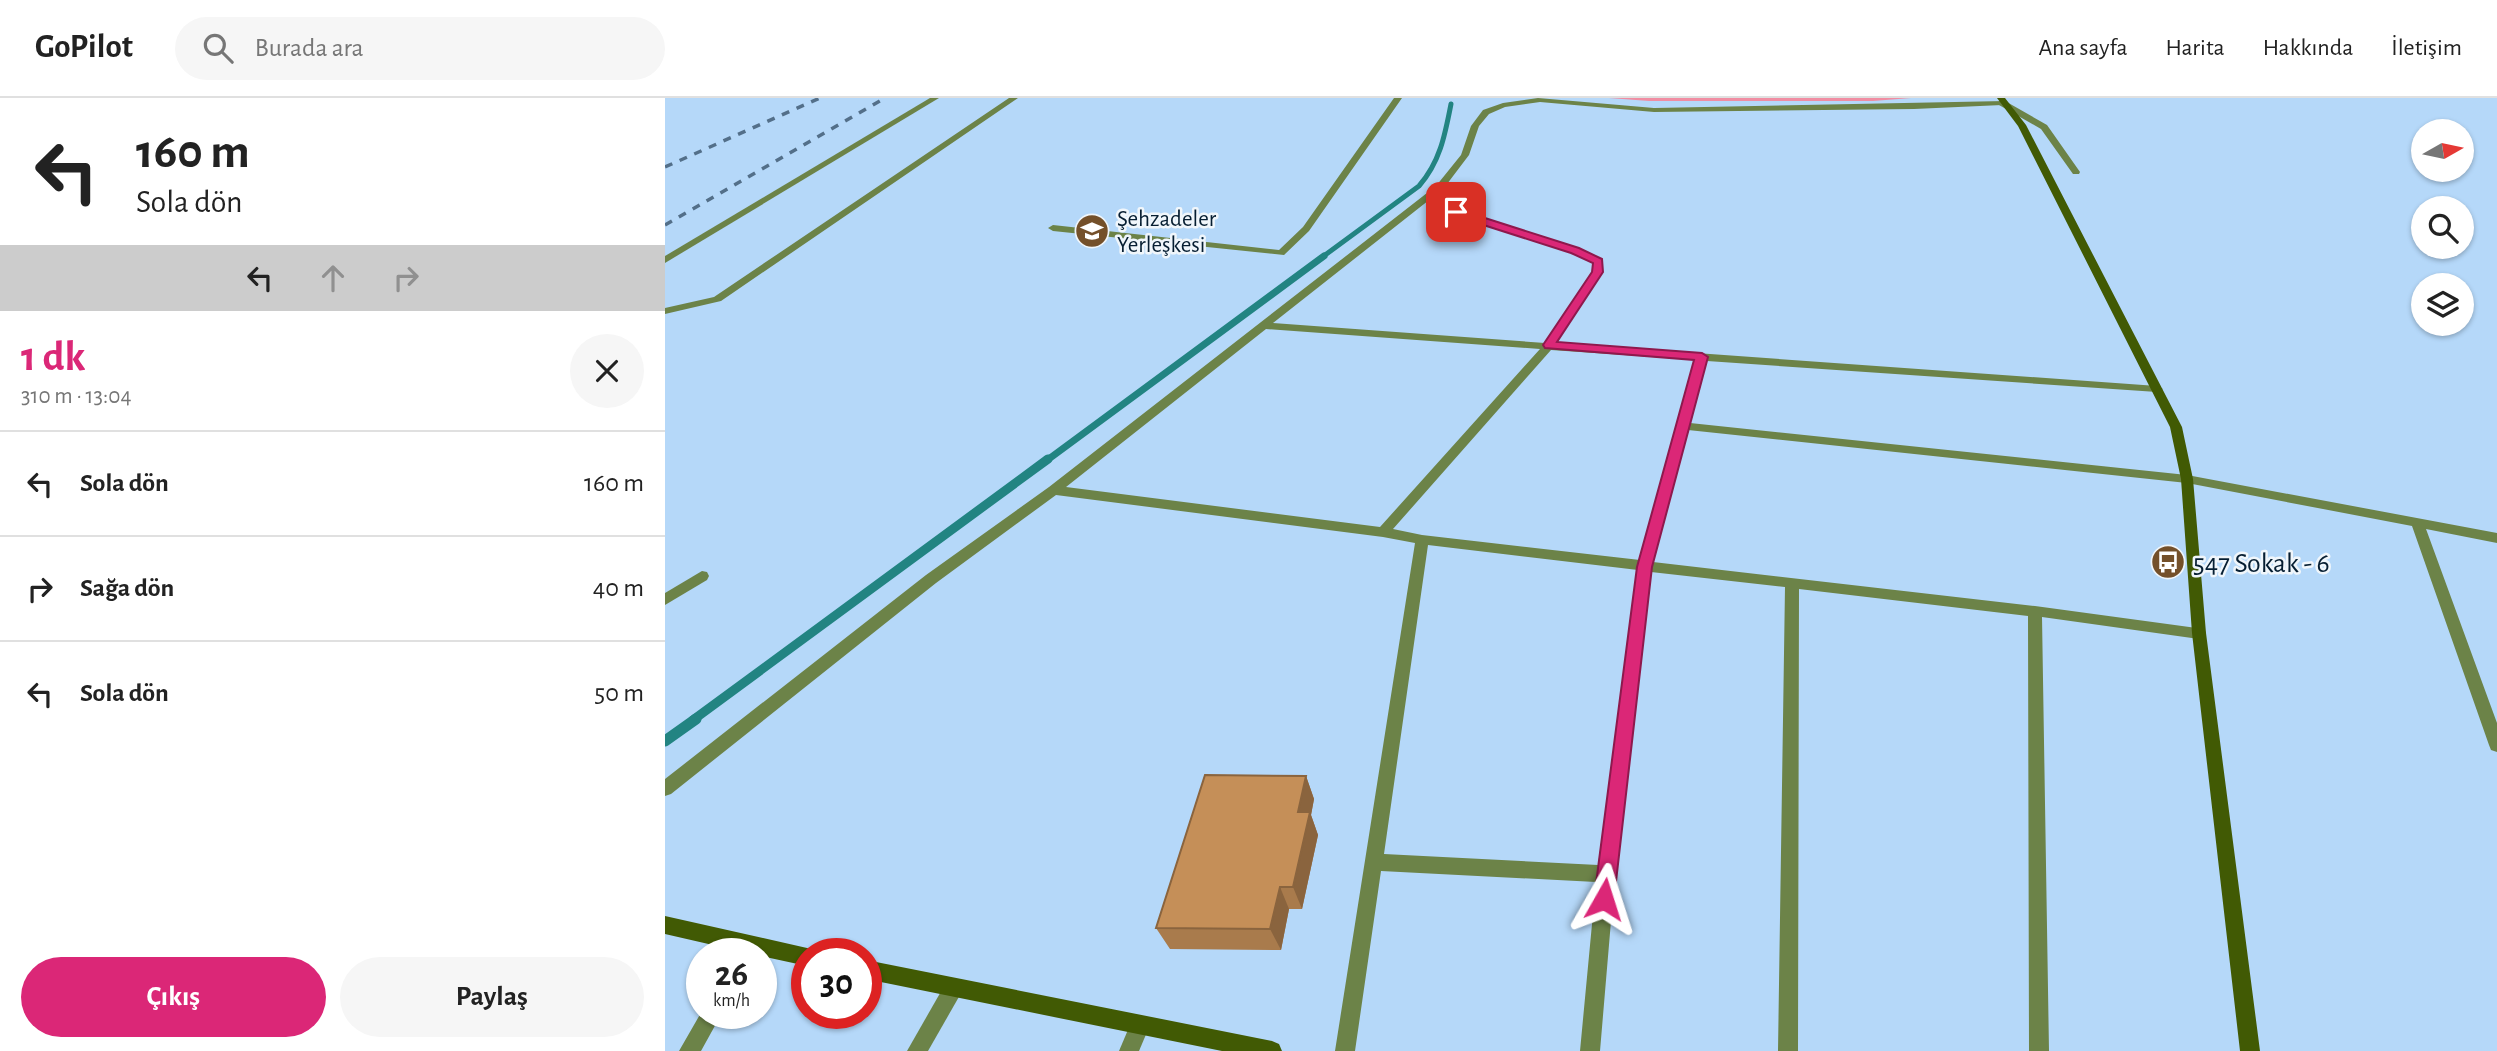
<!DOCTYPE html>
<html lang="tr">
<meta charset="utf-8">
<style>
body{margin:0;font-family:"Alegreya Sans",sans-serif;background:#f6f6f6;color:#222;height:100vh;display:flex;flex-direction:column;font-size:26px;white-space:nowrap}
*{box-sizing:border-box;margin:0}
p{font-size:23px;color:#767676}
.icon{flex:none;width:38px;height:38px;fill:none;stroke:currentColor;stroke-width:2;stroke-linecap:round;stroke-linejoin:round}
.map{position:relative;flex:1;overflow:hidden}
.drawer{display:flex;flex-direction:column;background:#fff;width:665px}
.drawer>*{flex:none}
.guide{background:#fff;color:#222;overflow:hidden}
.needle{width:46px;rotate:81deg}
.controls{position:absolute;left:1746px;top:21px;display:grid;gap:14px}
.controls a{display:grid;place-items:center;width:63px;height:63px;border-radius:50%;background:#fff;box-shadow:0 2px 5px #0004;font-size:35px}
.speed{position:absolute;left:21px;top:840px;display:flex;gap:14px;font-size:35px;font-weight:700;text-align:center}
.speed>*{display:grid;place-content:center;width:91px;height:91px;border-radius:50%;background:#fff;box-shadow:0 2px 5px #0004;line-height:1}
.speed small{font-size:18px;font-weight:400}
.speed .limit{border:10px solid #d22;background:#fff;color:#111}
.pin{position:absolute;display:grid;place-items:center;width:60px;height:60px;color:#fff;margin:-30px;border-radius:14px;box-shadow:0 4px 10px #0006}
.me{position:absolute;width:77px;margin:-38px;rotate:6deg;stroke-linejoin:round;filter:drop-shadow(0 0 5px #0008)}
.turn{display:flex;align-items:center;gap:24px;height:147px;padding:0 21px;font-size:32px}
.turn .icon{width:91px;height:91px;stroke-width:2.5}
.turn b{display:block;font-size:49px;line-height:60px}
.lanes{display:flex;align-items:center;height:66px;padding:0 21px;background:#0003;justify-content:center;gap:35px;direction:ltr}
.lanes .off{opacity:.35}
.round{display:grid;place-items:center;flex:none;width:74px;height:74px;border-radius:37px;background:#f6f6f6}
.headline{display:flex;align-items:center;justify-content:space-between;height:119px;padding:0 21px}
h1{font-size:42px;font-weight:600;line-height:52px;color:#db2777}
.cta{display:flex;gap:14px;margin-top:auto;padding:14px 21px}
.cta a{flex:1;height:80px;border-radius:42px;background:#db2777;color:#fff;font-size:28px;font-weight:600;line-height:80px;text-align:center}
.cta a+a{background:#f6f6f6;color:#222}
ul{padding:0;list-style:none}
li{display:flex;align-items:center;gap:21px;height:105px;padding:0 21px;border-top:2px solid #e0e0e0}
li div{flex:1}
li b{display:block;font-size:26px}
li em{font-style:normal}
header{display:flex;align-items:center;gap:42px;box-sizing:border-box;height:98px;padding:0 35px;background:#fff;border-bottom:2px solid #e0e0e0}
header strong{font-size:33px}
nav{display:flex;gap:38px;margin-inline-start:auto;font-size:24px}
.search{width:490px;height:63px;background:#f6f6f6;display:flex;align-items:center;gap:18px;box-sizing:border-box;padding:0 24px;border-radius:38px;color:#767676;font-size:26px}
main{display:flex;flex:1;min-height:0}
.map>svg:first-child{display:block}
</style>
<header>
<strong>GoPilot</strong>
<div class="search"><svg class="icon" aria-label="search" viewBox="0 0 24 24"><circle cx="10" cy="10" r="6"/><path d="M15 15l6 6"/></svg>Burada ara</div>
<nav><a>Ana sayfa</a><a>Harita</a><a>Hakkında</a><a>İletişim</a></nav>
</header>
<main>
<section class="drawer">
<div class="guide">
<div class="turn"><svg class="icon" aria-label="left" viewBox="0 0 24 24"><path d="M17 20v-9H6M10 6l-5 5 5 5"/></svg><div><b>160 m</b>Sola dön</div></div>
<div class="lanes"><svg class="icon" aria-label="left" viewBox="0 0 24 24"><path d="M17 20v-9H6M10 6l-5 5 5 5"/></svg><svg class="icon off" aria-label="ahead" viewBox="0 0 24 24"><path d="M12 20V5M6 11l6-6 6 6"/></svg><svg class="icon off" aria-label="right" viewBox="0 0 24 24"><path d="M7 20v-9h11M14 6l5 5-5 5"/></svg></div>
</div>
<div class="headline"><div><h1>1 dk</h1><p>310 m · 13:04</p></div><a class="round"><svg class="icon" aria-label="close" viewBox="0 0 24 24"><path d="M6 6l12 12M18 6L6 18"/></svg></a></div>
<ul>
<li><svg class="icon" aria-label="left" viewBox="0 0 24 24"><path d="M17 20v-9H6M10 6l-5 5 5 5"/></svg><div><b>Sola dön</b></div><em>160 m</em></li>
<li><svg class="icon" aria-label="right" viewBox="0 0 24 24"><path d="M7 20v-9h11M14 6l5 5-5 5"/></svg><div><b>Sağa dön</b></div><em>40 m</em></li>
<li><svg class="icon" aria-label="left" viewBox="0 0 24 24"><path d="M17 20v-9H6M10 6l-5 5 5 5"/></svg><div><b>Sola dön</b></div><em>50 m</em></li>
</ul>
<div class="cta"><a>Çıkış</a><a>Paylaş</a></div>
</section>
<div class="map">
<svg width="1832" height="953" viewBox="0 0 1832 953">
<rect width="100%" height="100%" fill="#b5d8f9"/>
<!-- green -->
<polygon fill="#f08da2" points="944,0 1246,0 1208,3 984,3"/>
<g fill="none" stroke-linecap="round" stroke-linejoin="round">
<!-- stream-far3 -->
<path stroke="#228482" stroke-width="5" d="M656,160L754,88C775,64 780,37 786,6"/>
<!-- stream-far2 -->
<polyline stroke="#228482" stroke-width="7" points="381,363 659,158"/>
<!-- stream-far1 -->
<polyline stroke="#228482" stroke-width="9" points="28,622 383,361"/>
<!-- stream -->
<polyline stroke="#228482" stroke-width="11" points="0,643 31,621"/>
<!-- lane -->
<g fill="#6c8348" fill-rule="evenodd">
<polygon points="265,0 274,0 0,165 0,158"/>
<polygon points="344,0 353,0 56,203 0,216 0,210 49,199"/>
<polygon points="1334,3 1340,3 1382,27 1415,74 1414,76 1408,76 1376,31 1334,7"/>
</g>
<!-- street -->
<g fill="#6c8348" fill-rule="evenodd">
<polygon points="729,0 737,0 644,133 619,157 388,133 383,130 388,127 614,152 638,129"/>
<path d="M873,0L989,10L1340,3L1341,5L1337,7L1249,11L989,14L875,4L840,9L824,16L814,28L804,57L779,90L794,112L913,151L936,161L937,175L891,245L1492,288L1498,291L1492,294L1042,263L1025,325L1522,377L1832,435V445L1761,431L1832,625V654L1826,652L1824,647L1747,428L1522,385L1023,332L988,464L1370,508L1539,531L1541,535L1539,539L1534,541L1377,519L1384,953H1364L1363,518L1134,491L1133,953H1113L1120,489L986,474L950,776L935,953H915L931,784L716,773L690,953H670L750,445L718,439L391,397L271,485L6,696L0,698V681L261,477L384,389L771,88L796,57L806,28L818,12L838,5ZM773,95L788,116L907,155L928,164L927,175L880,245L608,225ZM601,231L875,251L715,429L401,389ZM886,252L1031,262L1013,325L1010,328L1012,330L975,462L757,437L728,431ZM763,447L973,472L933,767L719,756Z"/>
<polygon points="37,473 42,474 44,478 42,482 0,507 0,495"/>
<polygon points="289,880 296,883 299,890 263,953 242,953 282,883"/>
<polygon points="37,913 37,915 57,915 36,953 14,953"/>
<polygon points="475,917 482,920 485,927 474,953 454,953 468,920"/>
</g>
<!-- secondary -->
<g fill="#415a04" fill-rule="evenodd">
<polygon points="1332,0 1340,0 1361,27 1517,329 1528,381 1541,535 1595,953 1575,953 1527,535 1516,381 1505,329 1353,28"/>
<polygon points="0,818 142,850 149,852 150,856 142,856 142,868 96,858 96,856 87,856 0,836"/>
<polygon points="201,862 607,943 614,946 617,953 557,953 201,881"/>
</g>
<!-- rail -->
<g stroke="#536f89" stroke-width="3.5" stroke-dasharray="8 8" stroke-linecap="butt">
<polyline points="0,69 155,0"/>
<polyline points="0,127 220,0"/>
</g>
</g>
<!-- wall -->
<polygon fill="#a97b4c" points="641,678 649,701 646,717 653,737 637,811 624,811 616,852 505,851 491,830"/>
<!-- shaded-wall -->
<g fill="#8a643e">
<polygon points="641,678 649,701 646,717 653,737 637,811 628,789 633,714"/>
<polygon points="615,789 624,811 616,852 605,831"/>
</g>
<!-- building -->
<polygon fill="#c58f58" stroke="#8a643e" stroke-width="2" points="540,677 641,678 633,714 645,714 628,789 615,789 605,831 491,830"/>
<!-- route -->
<polygon fill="#db2777" stroke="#8e194d" stroke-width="2" points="787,112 795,112 914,150 937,161 938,174 892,244 1037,255 1043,259 987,469 949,801 946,808 939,811 932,808 929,801 972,469 1029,262 880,250 878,247 927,174 928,165 906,155 787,117"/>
<!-- icons -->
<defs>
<g id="university-disc" transform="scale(1.75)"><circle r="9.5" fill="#74502a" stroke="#f0f6fb"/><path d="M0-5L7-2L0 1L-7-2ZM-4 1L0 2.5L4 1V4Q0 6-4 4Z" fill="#fff"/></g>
<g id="bus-disc" transform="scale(1.75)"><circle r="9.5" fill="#74502a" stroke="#f0f6fb"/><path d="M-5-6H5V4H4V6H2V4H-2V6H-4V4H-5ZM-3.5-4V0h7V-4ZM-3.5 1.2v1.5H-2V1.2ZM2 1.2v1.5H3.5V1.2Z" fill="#fff"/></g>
</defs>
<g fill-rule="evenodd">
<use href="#university-disc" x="427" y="133"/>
<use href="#bus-disc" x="1503" y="464"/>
</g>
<g text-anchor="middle" stroke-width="5" stroke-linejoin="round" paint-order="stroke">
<!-- far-poi labels -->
<g font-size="23" fill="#061e32" stroke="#f0f6fb" text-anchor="start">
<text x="452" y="128">Şehzadeler<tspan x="452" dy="26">Yerleşkesi</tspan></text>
</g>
<!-- poi labels -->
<g font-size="28" fill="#061e32" stroke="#f0f6fb" text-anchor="start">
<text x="1528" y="474">547 Sokak - 6</text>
</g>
</g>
</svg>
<div class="controls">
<a><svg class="needle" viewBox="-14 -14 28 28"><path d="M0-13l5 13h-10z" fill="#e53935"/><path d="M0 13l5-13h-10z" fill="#767676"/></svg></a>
<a><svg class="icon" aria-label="search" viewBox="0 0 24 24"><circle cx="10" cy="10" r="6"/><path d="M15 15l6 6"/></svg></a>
<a><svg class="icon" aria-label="layers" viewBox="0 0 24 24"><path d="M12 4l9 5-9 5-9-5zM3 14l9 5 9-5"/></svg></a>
</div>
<div class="speed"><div>26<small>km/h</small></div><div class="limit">30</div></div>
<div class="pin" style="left:791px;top:114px;background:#d93025"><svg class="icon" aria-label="arrive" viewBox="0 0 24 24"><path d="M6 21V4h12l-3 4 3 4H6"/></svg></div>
<svg class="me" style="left:939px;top:801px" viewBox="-20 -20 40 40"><path d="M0-17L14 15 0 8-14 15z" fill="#db2777" stroke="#fff" stroke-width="4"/></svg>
</div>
</main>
